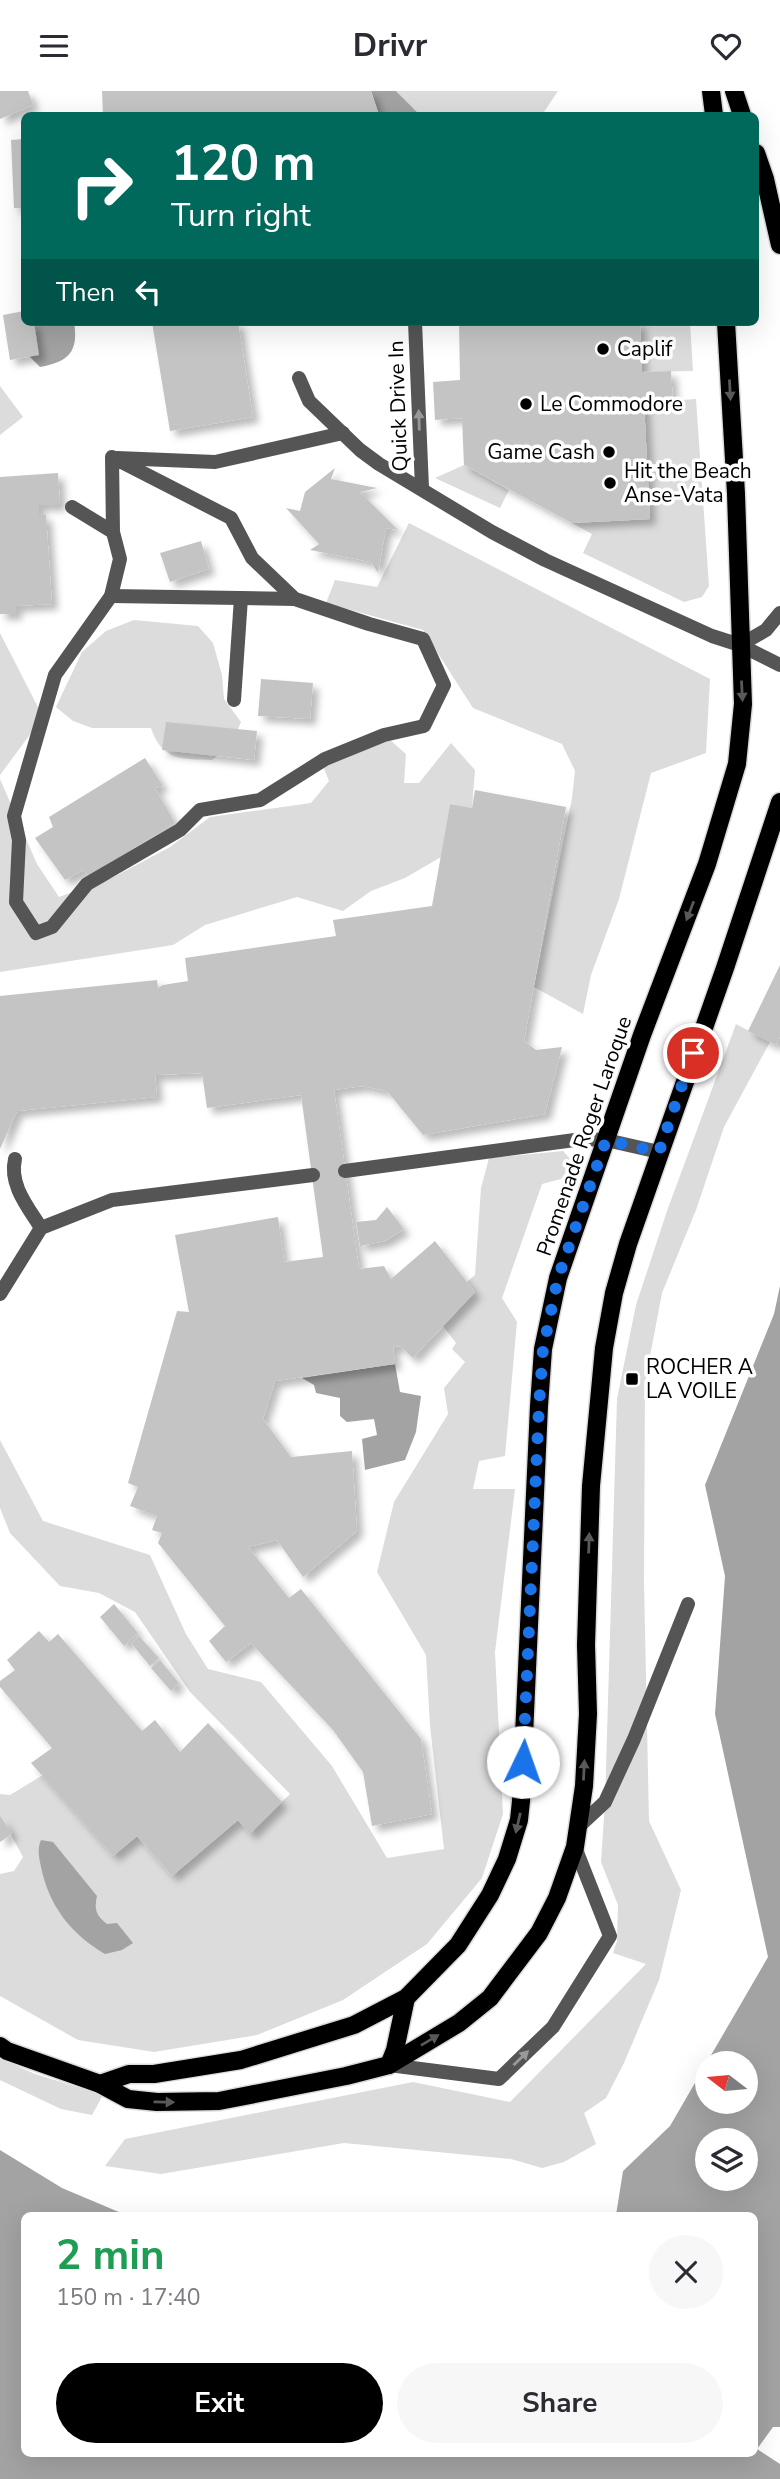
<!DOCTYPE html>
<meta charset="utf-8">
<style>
body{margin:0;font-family:"Nunito Sans",sans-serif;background:#f7f7f7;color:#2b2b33;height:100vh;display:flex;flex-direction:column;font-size:26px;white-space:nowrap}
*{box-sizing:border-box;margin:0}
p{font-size:23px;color:#7c7c81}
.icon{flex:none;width:38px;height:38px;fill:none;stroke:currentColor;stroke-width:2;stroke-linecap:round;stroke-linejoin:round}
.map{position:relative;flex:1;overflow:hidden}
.side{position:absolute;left:21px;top:2121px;width:737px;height:245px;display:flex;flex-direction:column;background:#fff;border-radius:10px;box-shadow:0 7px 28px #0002}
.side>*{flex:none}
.hud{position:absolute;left:21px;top:21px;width:738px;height:214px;border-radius:10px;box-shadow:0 7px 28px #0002;background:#00695c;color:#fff;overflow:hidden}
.needle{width:46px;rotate:286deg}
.buttons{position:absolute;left:695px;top:1960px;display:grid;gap:14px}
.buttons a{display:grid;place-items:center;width:63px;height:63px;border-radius:50%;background:#fff;box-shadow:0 7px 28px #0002;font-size:35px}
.pin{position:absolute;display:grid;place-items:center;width:60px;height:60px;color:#fff;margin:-30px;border:4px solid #fff;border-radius:50%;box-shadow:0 2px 7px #0007}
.me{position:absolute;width:77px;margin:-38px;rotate:3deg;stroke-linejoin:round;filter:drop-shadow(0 0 5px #0008)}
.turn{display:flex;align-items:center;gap:24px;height:147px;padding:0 35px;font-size:32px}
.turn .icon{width:91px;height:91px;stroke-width:2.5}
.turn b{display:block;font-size:49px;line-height:60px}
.then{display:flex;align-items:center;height:66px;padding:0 35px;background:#0003;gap:14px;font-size:26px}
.round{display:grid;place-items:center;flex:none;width:74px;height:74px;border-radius:37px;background:#f7f7f7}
.summary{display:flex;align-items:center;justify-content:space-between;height:119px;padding:0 35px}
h1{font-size:42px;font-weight:700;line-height:52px;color:#1e9e55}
.button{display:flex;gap:14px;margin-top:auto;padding:14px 35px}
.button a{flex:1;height:80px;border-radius:42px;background:#000;color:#fff;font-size:28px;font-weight:700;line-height:80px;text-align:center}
.button a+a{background:#f7f7f7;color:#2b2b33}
header{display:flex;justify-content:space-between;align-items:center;height:91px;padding:0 35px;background:#fff;font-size:32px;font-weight:700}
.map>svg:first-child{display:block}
</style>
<header><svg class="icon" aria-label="menu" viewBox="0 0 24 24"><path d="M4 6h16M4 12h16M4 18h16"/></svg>Drivr<svg class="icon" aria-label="heart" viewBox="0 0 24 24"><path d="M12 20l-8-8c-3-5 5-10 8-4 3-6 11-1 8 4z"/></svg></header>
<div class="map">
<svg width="780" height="2388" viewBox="0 0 780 2388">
<defs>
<filter id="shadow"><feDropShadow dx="6" dy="6" stdDeviation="3.5" flood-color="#0004"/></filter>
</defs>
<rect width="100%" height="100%" fill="#fff"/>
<!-- green -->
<g fill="#dcdcdc">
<polygon points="396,0 558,0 542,24 420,24"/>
<polygon points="640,231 690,231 693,280 642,281"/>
<polygon points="0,295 23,326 0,344"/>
<polygon points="696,308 709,495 702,506 684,511 583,462 592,443 572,432 650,428 644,312"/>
<polygon points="464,374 509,399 500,417 435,387"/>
<polygon points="409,432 710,588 706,662 651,682 619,808 591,884 583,923 534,896 572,707 575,680 562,653 473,617 423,539 326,512 335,489 377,496"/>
<path d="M134,529L198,535L213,552L222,584L224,608L241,631L232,652L212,669C181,668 162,670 151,637H92L73,630L56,616L82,561L106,540Z"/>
<polygon points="0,542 43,626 0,684"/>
<polygon points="389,648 406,663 404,692 419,692 451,652 475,679 472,717 450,713 441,766 405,787 371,800 343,820 297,806 205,834 173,854 0,881 0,688 37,773 59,806 114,786 170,756 210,726 311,712 329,690 323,675"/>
<polygon points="736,933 770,951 724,1036 696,1119 662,1202 645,1292 644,1491 649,1730 681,1799 659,1889 624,1972 606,2007 584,2022 596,2053 564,2071 542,2077 511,2068 344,2052 161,2083 105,2075 125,2048 413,1991 510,2011 646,1873 613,1862 617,1850 618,1814 601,1771 605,1711 617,1308 636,1214 667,1120"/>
<polygon points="563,1060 574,1072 561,1088 542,1093 502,1207 517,1231 505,1365 479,1370 473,1398 515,1398 495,1561 503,1723 482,1787 427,1853 343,1909 257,1944 154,1961 78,1949 0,1905 0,1783 14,1780 23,1766 10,1742 0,1744 0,1703 10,1704 43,1684 113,1765 137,1745 172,1785 238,1729 250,1742 290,1703 190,1601 135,1521 99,1502 60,1495 10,1442 0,1417 0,1349 43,1430 150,1464 186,1543 208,1578 261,1591 332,1675 387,1767 444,1758 430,1635 426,1564 377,1481 394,1411 448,1323 444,1297 465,1271 452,1258 456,1252 443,1235 475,1201 467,1191 475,1184 481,1097 489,1067"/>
<polygon points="0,1967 35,1983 103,2004 92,2024 61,2018 0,1989"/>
</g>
<!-- water -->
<g fill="#a3a3a3" fill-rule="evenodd">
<polygon points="371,0 396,0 420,24 379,24"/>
<path d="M34,231H74C79,261 68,271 40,276L29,265Z"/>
<path d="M780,1195V2336H773L757,2358L780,2373V2388H0V2059L62,2097L126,2124H24V2362H754V2124H616L623,2080L670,2035L768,1866L715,1623L725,1485L705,1394L774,1223ZM707,1972H746V2011H707ZM746,2049V2088H707V2049Z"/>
<polygon points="395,1273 400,1301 421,1305 416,1341 405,1369 365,1379 362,1348 377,1344 374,1328 347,1331 340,1325 340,1307 316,1302 314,1294 302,1287"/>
<path d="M41,1749L53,1751L97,1805C94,1818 96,1825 107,1833L117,1832L133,1852L122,1859L105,1863C71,1843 49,1815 41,1776C39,1766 37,1758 41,1749Z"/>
</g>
<!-- building -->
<g fill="#c4c4c4" filter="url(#shadow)">
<polygon points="0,0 28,0 33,14 0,28"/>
<polygon points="102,0 371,0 379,24 103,24"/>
<polygon points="24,48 24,117 14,117 11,49"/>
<polygon points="24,220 24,231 34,231 39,264 10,269 3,224"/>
<polygon points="152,231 238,231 253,326 170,340"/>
<polygon points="459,231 640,231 642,281 671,280 673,311 644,312 650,428 572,432 464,374 462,327 435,329 433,291 460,289"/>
<polygon points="335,377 331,388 377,397 360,401 398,439 386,437 378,482 371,471 310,459 319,453 286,417 300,420 305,401"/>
<polygon points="58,382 60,414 39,414 39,424 46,424 52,513 16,515 16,523 0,523 0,386"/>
<polygon points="201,450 209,478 170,491 160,462"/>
<polygon points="261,588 313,592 310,628 258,625"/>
<polygon points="166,631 257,640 254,669 162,659"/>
<polygon points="145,667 163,695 155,697 175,732 89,785 83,779 65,789 35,747 53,736 49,726"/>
<polygon points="475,699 566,716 524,950 536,959 562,956 545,1023 423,1044 387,1000 362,995 334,999 359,1178 384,1175 391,1188 435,1150 475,1201 413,1267 400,1255 393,1256 395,1273 275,1290 263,1328 291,1366 352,1360 357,1440 303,1486 277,1449 248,1456 289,1507 301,1498 421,1648 432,1723 372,1735 363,1681 333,1639 251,1552 226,1571 209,1550 225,1535 158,1452 162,1442 152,1439 157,1425 130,1415 138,1396 128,1392 177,1220 189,1221 175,1144 278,1126 284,1171 323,1166 301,1004 207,1017 202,982 155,984 157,1006 17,1020 0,1058 0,905 157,889 158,897 163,894 188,890 185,867 336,845 333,829 432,815 450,713 472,717"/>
<polygon points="780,874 780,946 776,954 748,940"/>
<polygon points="387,1116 404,1138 385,1150 360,1155 356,1131 376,1129"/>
<polygon points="114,1513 138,1542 124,1555 100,1526"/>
<polygon points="39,1540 49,1551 58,1543 142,1640 155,1629 180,1661 208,1632 282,1711 250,1743 238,1729 172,1785 137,1745 113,1765 31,1672 52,1657 0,1596 0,1590 15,1579 7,1569"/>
<polygon points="139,1545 159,1567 150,1575 131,1552"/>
<polygon points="160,1569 179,1592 171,1600 151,1577"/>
<polygon points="0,1725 12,1743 0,1751"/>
</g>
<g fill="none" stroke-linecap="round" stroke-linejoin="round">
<!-- primary casing -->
<g stroke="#dbdbdb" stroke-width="21">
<g id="primary">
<polyline points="711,0 714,24"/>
<polyline points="734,0 742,24"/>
<polyline points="756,62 765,88 780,154"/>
<polyline points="0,1955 7,1960 100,1993 128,2008 157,2011 219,2010 346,1985 389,1974 459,1932 490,1907 539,1842 557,1807 575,1756 584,1695 588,1623 586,1554 591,1395 604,1257 614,1202 628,1153 725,877 780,711"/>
<polyline points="389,1974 395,1959 406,1907"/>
<polyline points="100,1993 129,1983 154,1983 241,1969 354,1934 406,1907 458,1854 490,1804 507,1768 519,1729 521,1710 539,1315 543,1258 558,1187 642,944 707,773 737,673 743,613 736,403 726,231"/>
</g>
</g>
<!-- service -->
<g stroke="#555" stroke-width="14">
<polyline points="415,231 422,397"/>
<polyline points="299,287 309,310 360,359 379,373 492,441 545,469 712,545 740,554 780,574"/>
<polyline points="117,367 215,371 343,342"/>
<polyline points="72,416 113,441 120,468 111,505 55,584 14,725 19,749 16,811 36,842 52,836 87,793 180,739 200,719 260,709 325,668 384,644 424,635 444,594 423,548 369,533 295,508 252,467 231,427 112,366 113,441"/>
<polyline points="111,505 295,508"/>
<polyline points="740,554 766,539 780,522"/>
<polyline points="234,609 241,507"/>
<path d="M15,1068C9,1094 28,1116 41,1137"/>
<polyline points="345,1080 582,1048 606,1049 659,1061"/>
<polyline points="0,1203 41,1137 112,1109 313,1084"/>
<polyline points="577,1737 605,1711 634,1648 688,1513"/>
<polyline points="389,1974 499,1988 553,1936 610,1845 575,1756"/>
</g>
<!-- primary -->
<use href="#primary" stroke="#000" stroke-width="18"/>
</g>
<!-- one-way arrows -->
<defs><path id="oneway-solid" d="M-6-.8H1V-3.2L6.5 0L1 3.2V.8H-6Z" transform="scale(1.75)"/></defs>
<g fill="#595959">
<use href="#oneway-solid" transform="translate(730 299) rotate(87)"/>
<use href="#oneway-solid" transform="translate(742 600) rotate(87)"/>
<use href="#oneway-solid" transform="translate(690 820) rotate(111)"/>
<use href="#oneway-solid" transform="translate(589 1452) rotate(-88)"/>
<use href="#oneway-solid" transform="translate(584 1679) rotate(-87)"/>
<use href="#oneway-solid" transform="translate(518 1732) rotate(103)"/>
<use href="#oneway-solid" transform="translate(430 1949) rotate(-31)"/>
<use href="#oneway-solid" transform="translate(164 2011) rotate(1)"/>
</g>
<g fill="#999">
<use href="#oneway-solid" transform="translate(419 329) rotate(-92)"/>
<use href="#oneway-solid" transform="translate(521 1967) rotate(-44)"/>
</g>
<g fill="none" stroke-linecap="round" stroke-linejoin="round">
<!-- route -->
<polyline stroke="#1a73e8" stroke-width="12" stroke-dasharray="0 21.6" points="523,1671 539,1315 543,1258 558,1187 606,1049 659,1061 693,962"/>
</g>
<!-- markers -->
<g fill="#000" stroke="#fff" stroke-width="2.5">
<circle cx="603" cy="258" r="7"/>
<circle cx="526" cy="313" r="7"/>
<circle cx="609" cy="361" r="7"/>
<circle cx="610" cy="392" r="7"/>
<rect x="625" y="1281" width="14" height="14" rx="3.5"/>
</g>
<g text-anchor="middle" stroke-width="7" stroke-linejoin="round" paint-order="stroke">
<!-- poi labels -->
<g font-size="21" fill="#000" stroke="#fff" text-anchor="start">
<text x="617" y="265">Caplif</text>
<text x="540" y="320">Le Commodore</text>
<text x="595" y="368" text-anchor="end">Game Cash</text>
<text x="624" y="387">Hit the Beach<tspan x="624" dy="24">Anse-Vata</tspan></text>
<text x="646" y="1283">ROCHER A<tspan x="646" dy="24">LA VOILE</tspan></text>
</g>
<!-- street labels -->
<g font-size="21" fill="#000" stroke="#fff">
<text transform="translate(398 315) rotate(-92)" y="7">Quick Drive In</text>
<text transform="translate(584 1045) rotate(-71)" y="7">Promenade Roger Laroque</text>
</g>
</g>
</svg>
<div class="buttons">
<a><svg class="needle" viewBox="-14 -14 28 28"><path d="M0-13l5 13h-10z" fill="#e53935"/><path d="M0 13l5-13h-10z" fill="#7c7c81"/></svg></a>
<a><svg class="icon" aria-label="layers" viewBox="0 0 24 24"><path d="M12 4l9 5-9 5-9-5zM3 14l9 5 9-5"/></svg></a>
</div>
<div class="pin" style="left:693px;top:962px;background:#d93025"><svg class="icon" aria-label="arrive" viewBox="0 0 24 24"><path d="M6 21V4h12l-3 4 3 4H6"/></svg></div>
<svg class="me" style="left:523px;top:1671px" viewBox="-20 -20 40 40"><circle r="19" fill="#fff"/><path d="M0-13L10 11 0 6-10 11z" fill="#1a73e8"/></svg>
<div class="hud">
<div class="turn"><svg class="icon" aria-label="right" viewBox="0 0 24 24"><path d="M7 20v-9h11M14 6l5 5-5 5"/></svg><div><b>120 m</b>Turn right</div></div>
<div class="then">Then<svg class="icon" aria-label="left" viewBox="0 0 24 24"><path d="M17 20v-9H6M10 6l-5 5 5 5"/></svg></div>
</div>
<section class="side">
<div class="summary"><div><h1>2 min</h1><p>150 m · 17:40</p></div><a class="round"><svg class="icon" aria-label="close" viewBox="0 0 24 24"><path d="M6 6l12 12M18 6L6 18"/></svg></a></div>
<div class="button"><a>Exit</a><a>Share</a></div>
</section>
</div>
